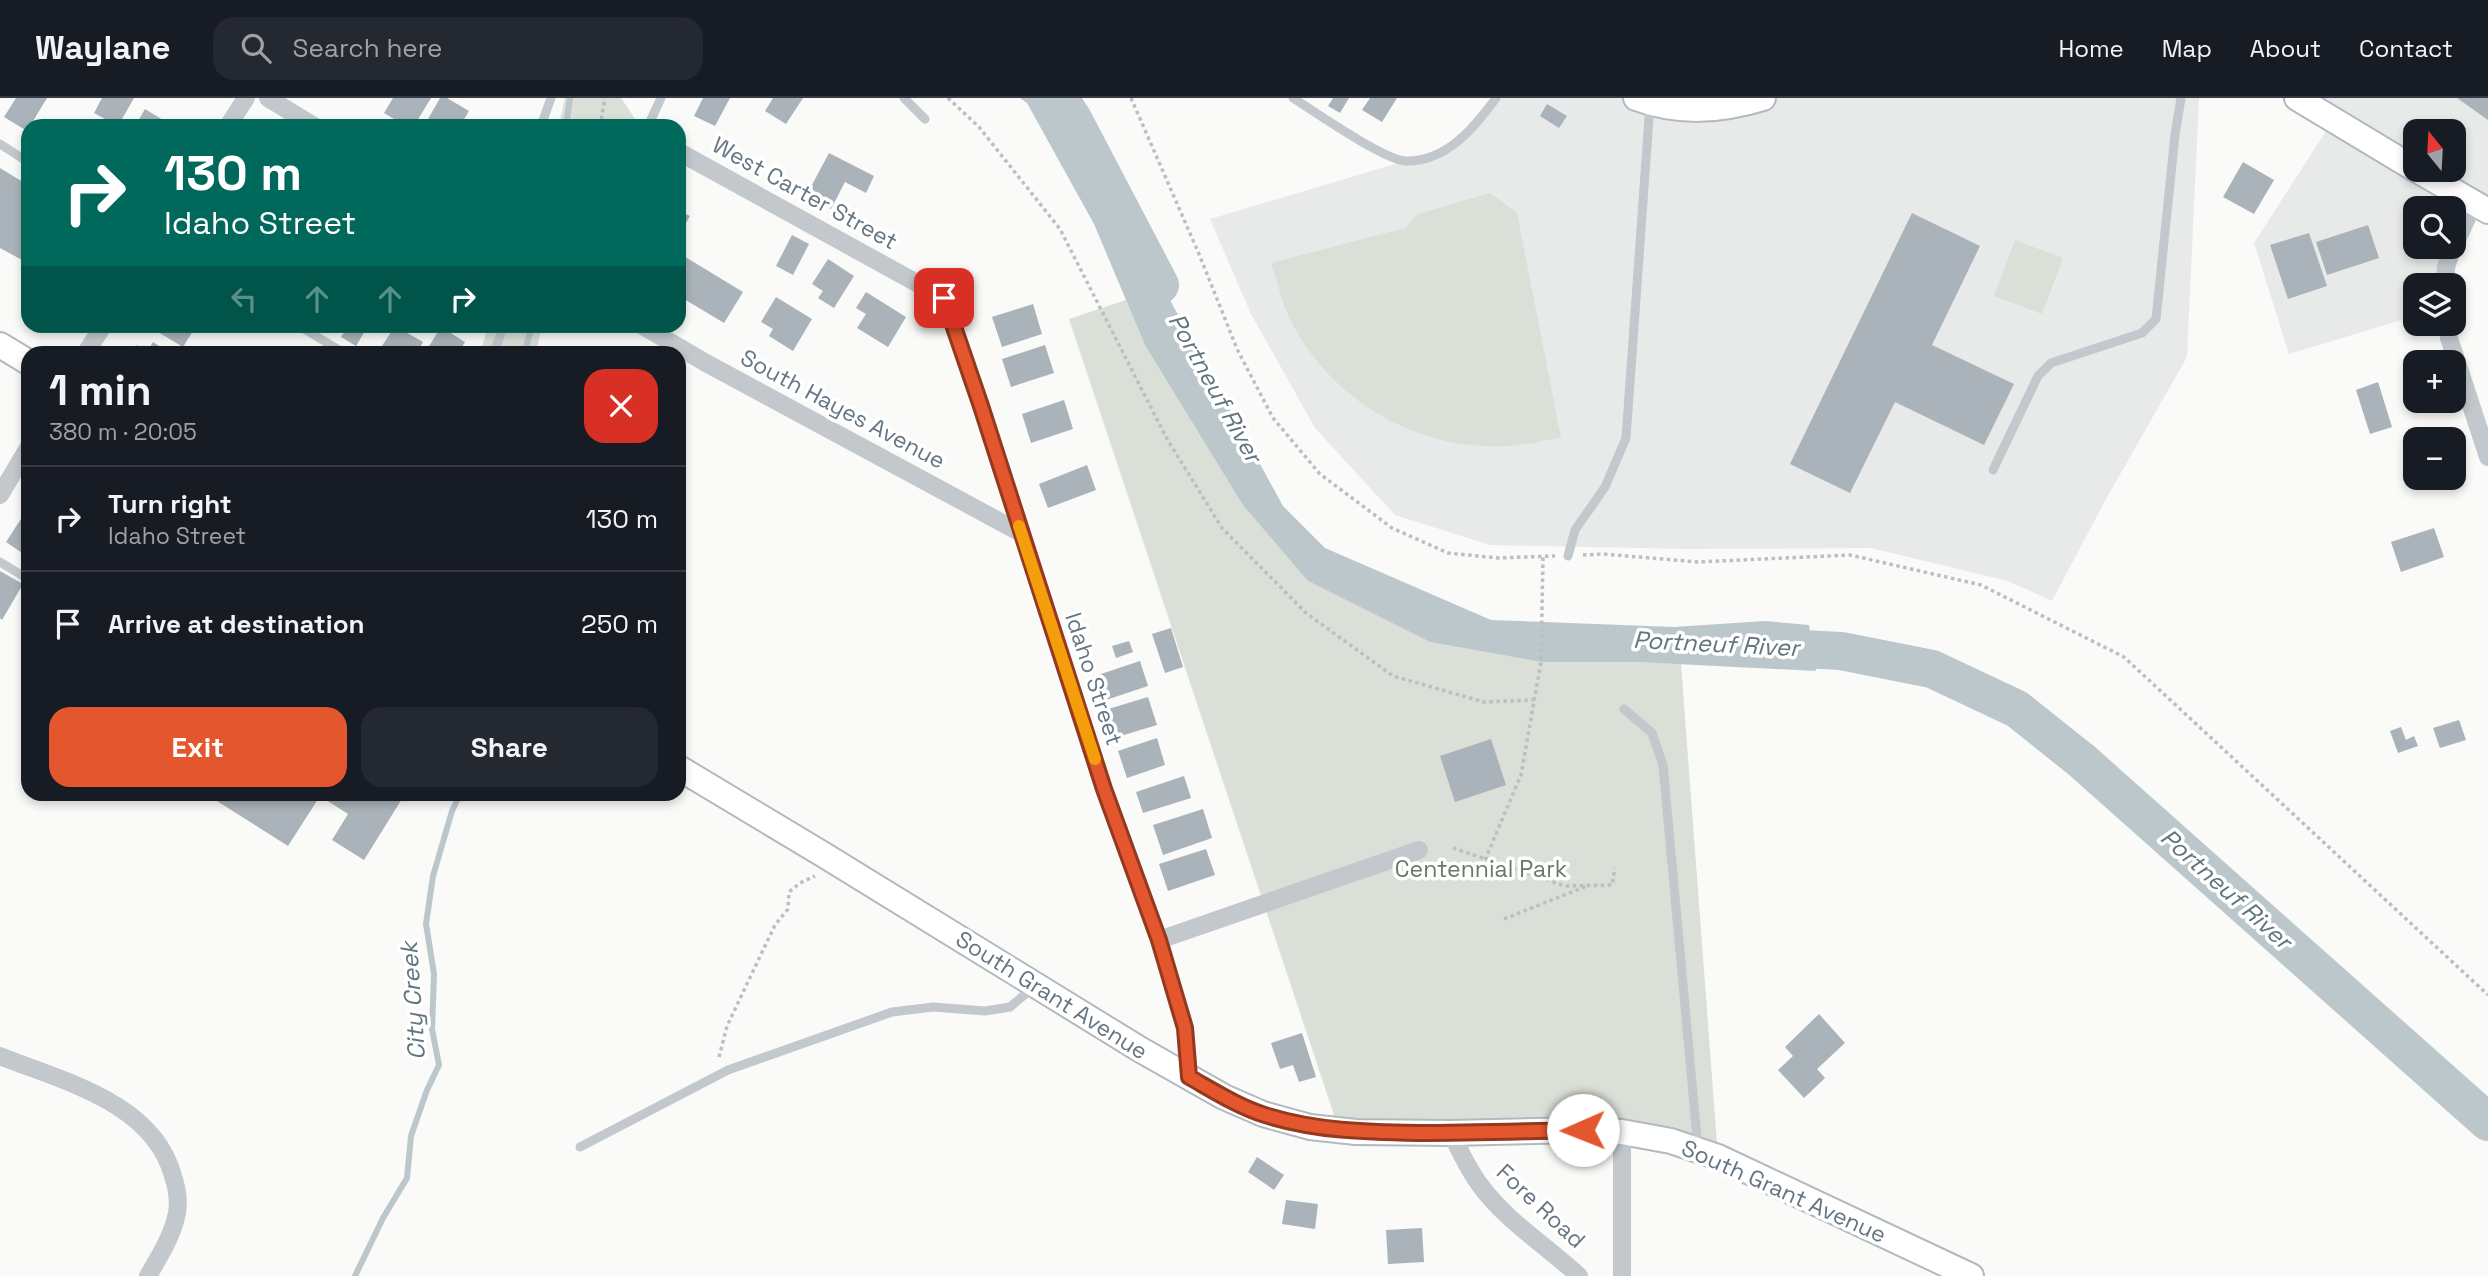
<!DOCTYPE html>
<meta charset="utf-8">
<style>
body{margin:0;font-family:"Space Grotesk",sans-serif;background:#242831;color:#f1f3f6;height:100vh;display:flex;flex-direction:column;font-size:26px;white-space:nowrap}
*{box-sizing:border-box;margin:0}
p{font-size:23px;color:#9ea1a6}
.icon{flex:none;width:38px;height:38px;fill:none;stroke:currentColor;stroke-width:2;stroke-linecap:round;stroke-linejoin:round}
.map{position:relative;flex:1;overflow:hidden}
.panel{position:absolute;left:21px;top:248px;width:665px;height:455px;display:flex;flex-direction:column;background:#171b24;border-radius:21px;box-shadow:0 4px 10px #0003}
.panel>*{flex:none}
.banner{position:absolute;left:21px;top:21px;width:665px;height:214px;border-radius:21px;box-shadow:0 4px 10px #0003;background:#00695c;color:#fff;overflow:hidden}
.needle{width:46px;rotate:342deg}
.buttons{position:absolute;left:2403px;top:21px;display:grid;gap:14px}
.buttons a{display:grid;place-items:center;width:63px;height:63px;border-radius:14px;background:#171b24;box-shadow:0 4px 10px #0003;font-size:35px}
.pin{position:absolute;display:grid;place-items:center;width:60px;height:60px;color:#fff;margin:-30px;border-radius:14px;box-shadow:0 4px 10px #0006}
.me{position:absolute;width:77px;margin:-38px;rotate:269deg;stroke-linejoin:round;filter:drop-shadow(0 0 5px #0008)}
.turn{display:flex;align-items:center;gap:24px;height:147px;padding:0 28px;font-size:32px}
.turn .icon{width:91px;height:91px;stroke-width:2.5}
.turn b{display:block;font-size:49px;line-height:60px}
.lanes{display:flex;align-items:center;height:66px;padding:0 28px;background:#0003;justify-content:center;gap:35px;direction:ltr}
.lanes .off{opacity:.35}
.round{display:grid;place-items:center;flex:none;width:74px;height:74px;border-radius:21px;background:#242831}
.overview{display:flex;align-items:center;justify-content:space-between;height:119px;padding:0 28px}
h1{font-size:42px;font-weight:800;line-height:52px}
.button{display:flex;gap:14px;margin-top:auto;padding:14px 28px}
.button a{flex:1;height:80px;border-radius:21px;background:#e4572e;color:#fff;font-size:28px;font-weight:800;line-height:80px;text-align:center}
.button a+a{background:#242831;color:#f1f3f6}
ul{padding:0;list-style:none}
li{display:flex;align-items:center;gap:21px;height:105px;padding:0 28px;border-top:2px solid #363941}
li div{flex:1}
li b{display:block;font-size:26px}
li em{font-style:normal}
header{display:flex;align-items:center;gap:42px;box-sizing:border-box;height:98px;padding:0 35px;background:#171b24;border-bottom:2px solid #363941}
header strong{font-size:33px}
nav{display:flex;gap:38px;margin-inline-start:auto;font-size:24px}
.search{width:490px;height:63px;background:#242831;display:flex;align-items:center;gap:18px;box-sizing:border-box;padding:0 24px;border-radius:21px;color:#9ea1a6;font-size:26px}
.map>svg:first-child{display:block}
</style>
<header>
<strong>Waylane</strong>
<div class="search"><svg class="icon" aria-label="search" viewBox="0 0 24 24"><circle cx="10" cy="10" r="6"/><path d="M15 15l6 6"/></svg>Search here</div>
<nav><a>Home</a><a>Map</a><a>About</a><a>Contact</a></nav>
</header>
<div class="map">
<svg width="2488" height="1178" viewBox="0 0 2488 1178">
<rect width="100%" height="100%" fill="#fafaf8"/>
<!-- built -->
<g fill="#e8e9e9" fill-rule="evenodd">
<polygon points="1496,0 2199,0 2187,259 2106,401 2052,503 2008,483 1871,450 1689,451 1490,447 1395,417 1315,330 1251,216 1210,121 1405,63 1441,56"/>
<path d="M2297,0H2488V113L2474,106L2454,148V110H2415V149H2453L2446,187H2415V218L2289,256L2254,145L2333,22ZM2415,33H2454V72H2415Z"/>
</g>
<!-- green -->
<g fill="#dadfd7">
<polygon points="565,0 621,0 640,28 559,28"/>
<path d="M1490,95L1517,115L1561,340C1543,343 1525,347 1508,348C1419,353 1333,304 1292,225C1282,207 1278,184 1271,165L1405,130L1418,116Z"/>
<polygon points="2015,142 2063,160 2042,216 1994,198"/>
<polygon points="1126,202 1145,247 1308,483 1430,544 1541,564 1638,564 1681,566 1718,1059 1671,1043 1339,1032 1069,221"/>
<polygon points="488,228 542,228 536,255 480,256"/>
</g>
<!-- water -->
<polygon fill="#bbc7cb" points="1020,0 1059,0 1283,408 1325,450 1491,522 1674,529 1765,523 1809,527 1816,573 1638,564 1541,564 1430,544 1308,483 1243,407 1145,247 1094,126 1027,5"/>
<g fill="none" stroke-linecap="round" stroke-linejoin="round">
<!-- stream -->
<g stroke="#bbc7cb" stroke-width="6">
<polyline points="566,28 570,0"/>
<polyline points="524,256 532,228"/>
<polyline points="355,1178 383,1120 407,1080 411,1038 427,992 439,967 432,931 434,876 426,826 433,778 452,713 460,696"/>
</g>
<!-- river -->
<g stroke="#bbc7cb" stroke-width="38">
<polyline points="1059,0 1073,21 1160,187"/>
<polyline points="1760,549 1841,553 1932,571 2017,611 2081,662 2488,1024"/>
</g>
</g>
<!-- building -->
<g fill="#aab3b9">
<polygon points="16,0 47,0 27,33 4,19"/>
<polygon points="102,0 134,0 118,28 94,15"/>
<polygon points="393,0 431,0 414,28 406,28 384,15"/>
<polygon points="440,0 447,0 469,13 460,28 424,28"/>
<polygon points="703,0 730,0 715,28 694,18"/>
<polygon points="773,0 803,0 786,26 765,13"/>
<polygon points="1333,0 1349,0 1340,15 1328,8"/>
<polygon points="1370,0 1397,0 1382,24 1362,12"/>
<polygon points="2457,0 2488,0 2488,22"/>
<polygon points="1547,6 1567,18 1559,30 1540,18"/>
<polygon points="145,11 173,28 135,28"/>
<polygon points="829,55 874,78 866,95 845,84 831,111 806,98"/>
<polygon points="2243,64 2274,82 2254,116 2223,99"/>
<polygon points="0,70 28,87 28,152 22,162 0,150"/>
<polygon points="679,113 690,118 679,137"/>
<polygon points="1912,115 1980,148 1932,247 2014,286 1984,347 1895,304 1850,395 1790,366"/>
<polygon points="2368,127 2379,160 2327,177 2316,144"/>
<polygon points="2309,135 2327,188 2288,201 2270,147"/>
<polygon points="792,137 809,146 793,177 776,168"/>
<polygon points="682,157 743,194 724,225 679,198 679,162"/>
<polygon points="828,161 854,178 834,210 818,200 823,193 812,186"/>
<polygon points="866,194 906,219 888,249 857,230 866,216 856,210"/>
<polygon points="776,199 812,221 793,253 769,238 773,231 761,224"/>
<polygon points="1033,206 1042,236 1002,249 992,219"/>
<polygon points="148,228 196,228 183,249"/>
<polygon points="348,228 368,228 356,248 341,239"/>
<polygon points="395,228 423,244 416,256 387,256 380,251"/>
<polygon points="441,229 465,244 458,256 424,256"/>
<polygon points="153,244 171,256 130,256 136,247 147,254"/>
<polygon points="1045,247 1054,275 1011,289 1002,261"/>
<polygon points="575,248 593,256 571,256"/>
<polygon points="2378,284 2392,329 2370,336 2356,292"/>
<polygon points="1064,302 1073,331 1031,345 1022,316"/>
<polygon points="1087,367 1096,392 1048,410 1039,386"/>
<polygon points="28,410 28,459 6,444"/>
<polygon points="2434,430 2444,459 2401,474 2391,444"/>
<polygon points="0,473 23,486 2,522 0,520"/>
<polygon points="1171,530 1183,569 1165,575 1152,536"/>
<polygon points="1129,543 1133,554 1116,560 1112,548"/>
<polygon points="1140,563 1148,588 1103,603 1095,578"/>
<polygon points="1148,599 1157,627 1114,640 1105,612"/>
<polygon points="2459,622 2466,642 2440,650 2433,630"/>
<polygon points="2401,629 2406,642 2414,638 2418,648 2398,655 2390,633"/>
<polygon points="1157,640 1165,667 1127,680 1118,653"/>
<polygon points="1491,641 1506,687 1455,704 1440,658"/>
<polygon points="1184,678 1191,700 1143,715 1136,694"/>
<polygon points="206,696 405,696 364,762 332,742 348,716 320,698 288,748"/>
<polygon points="1203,711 1212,740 1163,757 1153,727"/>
<polygon points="1206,751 1215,777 1168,793 1159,766"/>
<polygon points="1819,916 1845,945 1817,971 1825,980 1804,1000 1778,972 1793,958 1785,949"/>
<polygon points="1302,935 1316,979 1299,984 1293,967 1280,971 1271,945"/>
<polygon points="1257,1059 1284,1077 1274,1092 1248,1074"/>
<polygon points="1286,1102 1318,1106 1315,1131 1282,1126"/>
<polygon points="1422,1130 1424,1164 1388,1166 1386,1132"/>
</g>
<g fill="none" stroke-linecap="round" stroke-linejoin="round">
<!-- secondary casing -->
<g stroke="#b3babf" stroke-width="28">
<g id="secondary">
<path d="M1636,0C1679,16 1720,13 1763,0"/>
<polyline points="2297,0 2415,71"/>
<polyline points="2417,72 2488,113"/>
<polyline points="0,247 28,264"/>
<polyline points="679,670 824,757 1141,952 1224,999 1263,1016 1310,1029 1356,1034 1451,1035 1583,1032 1622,1034 1671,1043 1718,1059 1971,1178"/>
</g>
</g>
<!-- path -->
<g stroke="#bbbfc2" stroke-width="3.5" stroke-dasharray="3.5 3.5" stroke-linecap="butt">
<polyline points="948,0 979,29 1060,131 1167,341 1222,430 1306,515 1393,578 1484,604 1534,602"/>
<polyline points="1131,0 1199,156 1237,251 1273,320 1320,376 1392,430 1448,455 1498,460 1555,458"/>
<polyline points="600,28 605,0"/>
<polyline points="1583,457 1603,456 1698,464 1850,457 1981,487 2124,559 2488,897"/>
<polyline points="1453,750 1565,788 1612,787 1615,770"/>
<polyline points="1485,762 1521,677 1541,564 1543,458"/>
<polyline points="1504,821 1587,788"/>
<polyline points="719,959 727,928 775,827 788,811 789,794 800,785 815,778"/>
</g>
<!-- lane -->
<g stroke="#c3c8cc" stroke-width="9">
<polyline points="904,0 925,21"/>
<path d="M1293,0C1315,14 1385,63 1407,63C1447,63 1474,30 1496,0"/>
<polyline points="541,28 551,0"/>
<polyline points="648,28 661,0"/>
<polyline points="0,46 28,64"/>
<polyline points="299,228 346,256"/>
<polyline points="493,256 504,228"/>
<polyline points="1993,372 2038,278 2051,265 2142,235 2156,221 2175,37 2181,0"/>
<polyline points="1568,458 1575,432 1605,389 1626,340 1650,6"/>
<polyline points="0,464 28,481"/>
<polyline points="1624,611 1652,635 1663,667 1698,1051"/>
<polyline points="580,1049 728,972 892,914 933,909 985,913 1010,909 1035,888"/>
</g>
<!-- street -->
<g stroke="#c3c8cc" stroke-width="18">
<polyline points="268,0 314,28"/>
<polyline points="228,28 246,0"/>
<polyline points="679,54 944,200 981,308 1104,691 1159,842 1185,930 1189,979"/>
<polyline points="2454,148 2474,105"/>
<polyline points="2445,187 2446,169 2453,149"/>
<polyline points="2447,226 2449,240 2488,359"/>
<polyline points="643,228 706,265 1021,435"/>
<polyline points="85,256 103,228"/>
<polyline points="0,397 28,350"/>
<polyline points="1159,842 1419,752"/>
<path d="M0,958C62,983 153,1004 173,1078C177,1090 179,1103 177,1115C173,1137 159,1159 148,1178"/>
<polyline points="1622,1034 1622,1178"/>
<path d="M1451,1035C1460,1053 1468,1071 1480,1087C1506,1123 1547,1148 1579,1178"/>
</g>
<!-- secondary -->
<use href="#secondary" stroke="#fff" stroke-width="24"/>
</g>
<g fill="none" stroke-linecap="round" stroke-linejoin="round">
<!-- route casing -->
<g stroke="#94391e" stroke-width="18">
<path id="route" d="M944,200L981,308L1104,691L1159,842L1185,930L1189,979C1214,993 1239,1009 1265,1017C1316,1033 1366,1034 1418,1035C1473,1035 1528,1033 1583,1032"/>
</g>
<!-- route -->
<use href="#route" stroke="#e4572e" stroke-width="12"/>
<!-- slow -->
<polyline stroke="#f59e0b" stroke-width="12" points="1019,428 1095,661"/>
</g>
<g text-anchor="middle" stroke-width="7" stroke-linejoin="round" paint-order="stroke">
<!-- street labels -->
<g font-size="23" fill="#657683" stroke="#fff">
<text transform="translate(805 95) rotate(29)" y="8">West Carter Street</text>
<text transform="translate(843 311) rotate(28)" y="8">South Hayes Avenue</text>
<text transform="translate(1094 581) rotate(72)" y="8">Idaho Street</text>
<text transform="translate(1052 897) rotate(32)" y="8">South Grant Avenue</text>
<text transform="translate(1784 1093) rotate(24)" y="8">South Grant Avenue</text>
<text transform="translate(1541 1108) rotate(43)" y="8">Fore Road</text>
</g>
<!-- park labels -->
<g font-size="23" fill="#687a64" stroke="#fff">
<text x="1481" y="779">Centennial Park</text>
</g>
<!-- water labels -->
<g font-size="24" font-style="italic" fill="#60757c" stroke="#fff">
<text transform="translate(1215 290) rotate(61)" y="8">Portneuf River</text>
<text transform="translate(1716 546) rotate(3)" y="8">Portneuf River</text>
<text transform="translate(2226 791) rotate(42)" y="8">Portneuf River</text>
<text transform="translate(413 903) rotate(-94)" y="8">City Creek</text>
</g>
</g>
</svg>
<div class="buttons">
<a><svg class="needle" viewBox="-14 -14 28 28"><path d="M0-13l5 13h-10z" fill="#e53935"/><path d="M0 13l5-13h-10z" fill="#9ea1a6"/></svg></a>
<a><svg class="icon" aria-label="search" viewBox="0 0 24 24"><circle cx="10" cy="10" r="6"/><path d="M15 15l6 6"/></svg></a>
<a><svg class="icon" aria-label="layers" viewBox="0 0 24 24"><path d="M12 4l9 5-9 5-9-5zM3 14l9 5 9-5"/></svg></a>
<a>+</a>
<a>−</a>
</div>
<div class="pin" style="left:944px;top:200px;background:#d93025"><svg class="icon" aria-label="arrive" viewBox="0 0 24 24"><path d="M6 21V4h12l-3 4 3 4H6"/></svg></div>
<svg class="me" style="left:1583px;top:1032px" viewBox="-20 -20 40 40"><circle r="19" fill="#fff"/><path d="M0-13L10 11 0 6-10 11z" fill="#e4572e"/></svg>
<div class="banner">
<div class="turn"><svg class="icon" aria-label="right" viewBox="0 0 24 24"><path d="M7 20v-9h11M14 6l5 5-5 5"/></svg><div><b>130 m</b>Idaho Street</div></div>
<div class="lanes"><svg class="icon off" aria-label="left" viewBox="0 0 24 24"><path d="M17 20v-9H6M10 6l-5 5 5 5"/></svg><svg class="icon off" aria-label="ahead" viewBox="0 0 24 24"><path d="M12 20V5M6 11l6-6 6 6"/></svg><svg class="icon off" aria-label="ahead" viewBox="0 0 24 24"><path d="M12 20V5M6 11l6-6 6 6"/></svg><svg class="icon" aria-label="right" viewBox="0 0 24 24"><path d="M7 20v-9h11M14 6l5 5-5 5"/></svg></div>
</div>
<section class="panel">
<div class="overview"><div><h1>1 min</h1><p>380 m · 20:05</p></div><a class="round" style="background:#d93025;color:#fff"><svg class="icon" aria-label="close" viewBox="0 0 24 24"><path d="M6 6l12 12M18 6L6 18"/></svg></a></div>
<ul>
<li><svg class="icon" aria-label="right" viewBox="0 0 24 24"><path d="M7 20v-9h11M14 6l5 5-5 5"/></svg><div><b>Turn right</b><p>Idaho Street</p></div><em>130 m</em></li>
<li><svg class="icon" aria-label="arrive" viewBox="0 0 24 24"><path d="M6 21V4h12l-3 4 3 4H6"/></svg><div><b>Arrive at destination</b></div><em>250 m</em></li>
</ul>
<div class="button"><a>Exit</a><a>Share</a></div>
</section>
</div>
